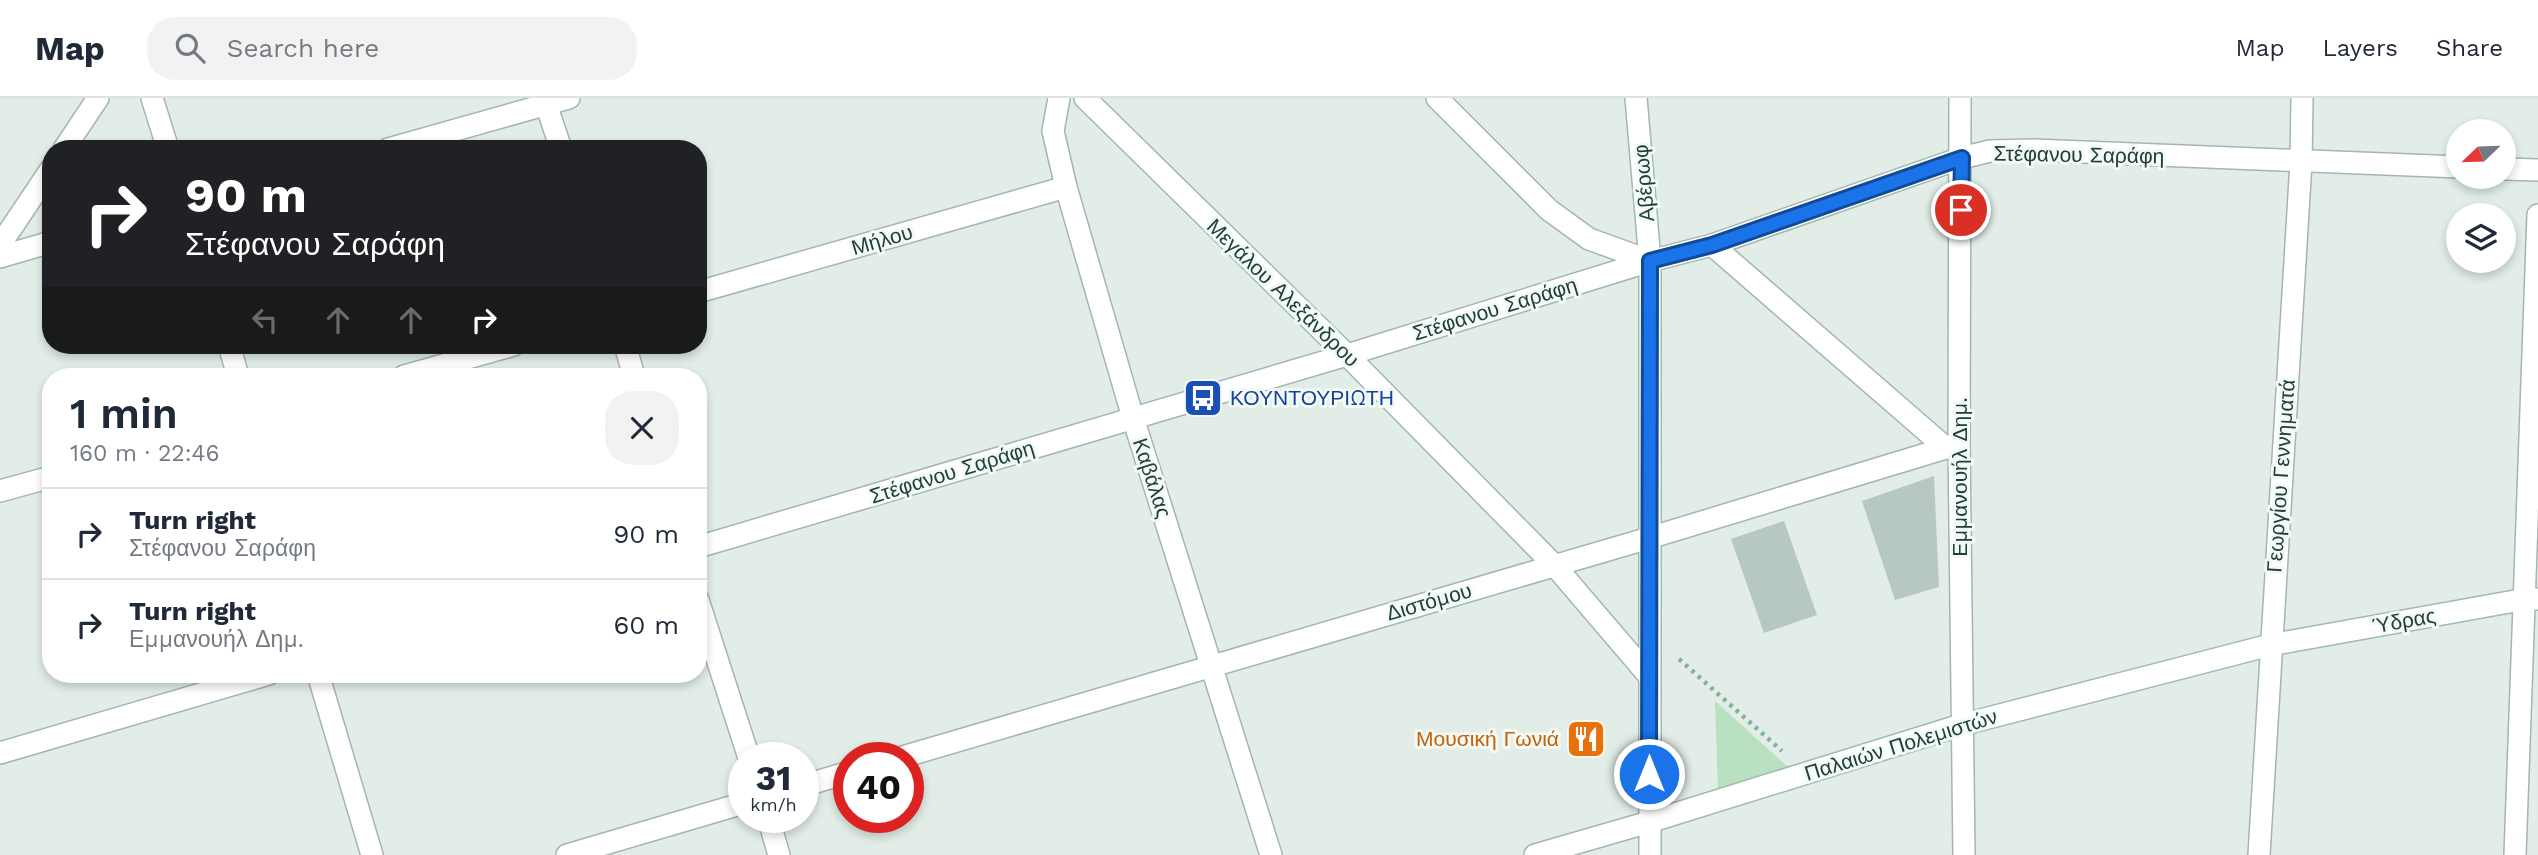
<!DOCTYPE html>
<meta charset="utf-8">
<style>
body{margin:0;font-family:"Work Sans",sans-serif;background:#f2f2f3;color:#1f2937;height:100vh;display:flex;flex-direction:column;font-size:26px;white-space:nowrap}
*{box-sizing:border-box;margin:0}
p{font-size:23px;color:#747a83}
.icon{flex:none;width:38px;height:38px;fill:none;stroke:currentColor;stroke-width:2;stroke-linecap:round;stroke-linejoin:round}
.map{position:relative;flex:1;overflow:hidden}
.side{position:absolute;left:42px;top:270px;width:665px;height:315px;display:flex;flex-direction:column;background:#fff;border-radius:28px;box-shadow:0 4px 10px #0003}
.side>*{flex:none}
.banner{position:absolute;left:42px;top:42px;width:665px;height:214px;border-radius:28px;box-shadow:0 4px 10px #0003;background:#202124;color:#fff;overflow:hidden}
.needle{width:46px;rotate:247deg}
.fabs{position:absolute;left:2446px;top:21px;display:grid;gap:14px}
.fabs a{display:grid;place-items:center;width:70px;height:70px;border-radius:50%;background:#fff;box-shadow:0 4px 10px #0003;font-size:35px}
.speed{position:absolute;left:728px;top:644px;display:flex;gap:14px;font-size:35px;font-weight:700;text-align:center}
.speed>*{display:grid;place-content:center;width:91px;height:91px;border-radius:50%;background:#fff;box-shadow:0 4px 10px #0003;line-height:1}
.speed small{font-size:18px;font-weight:400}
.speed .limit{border:10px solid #d22;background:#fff;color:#111}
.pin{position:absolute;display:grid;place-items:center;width:60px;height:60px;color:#fff;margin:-30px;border:4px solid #fff;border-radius:50%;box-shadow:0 2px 7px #0007}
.me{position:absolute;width:77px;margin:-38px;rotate:0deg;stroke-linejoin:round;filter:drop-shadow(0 0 5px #0008)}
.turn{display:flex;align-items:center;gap:24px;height:147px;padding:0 28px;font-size:32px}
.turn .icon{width:91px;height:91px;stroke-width:2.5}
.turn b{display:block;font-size:49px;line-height:60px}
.lanes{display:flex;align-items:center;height:66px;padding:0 28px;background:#0003;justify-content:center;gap:35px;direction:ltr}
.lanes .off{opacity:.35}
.round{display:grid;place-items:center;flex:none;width:74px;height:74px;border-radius:28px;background:#f2f2f3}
.overview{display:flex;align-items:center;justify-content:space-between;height:119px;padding:0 28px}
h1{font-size:42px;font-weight:600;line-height:52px}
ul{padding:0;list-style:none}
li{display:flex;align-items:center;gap:21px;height:91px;padding:0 28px;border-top:2px solid #e0e1e3}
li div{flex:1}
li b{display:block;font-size:26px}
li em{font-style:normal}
header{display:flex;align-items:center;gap:42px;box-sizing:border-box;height:98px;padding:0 35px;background:#fff;border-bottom:2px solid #e0e1e3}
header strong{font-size:33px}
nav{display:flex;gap:38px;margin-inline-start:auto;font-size:24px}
.search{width:490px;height:63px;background:#f2f2f3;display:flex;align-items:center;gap:18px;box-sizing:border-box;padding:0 24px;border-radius:28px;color:#747a83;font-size:26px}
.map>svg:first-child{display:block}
</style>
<header>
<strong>Map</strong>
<div class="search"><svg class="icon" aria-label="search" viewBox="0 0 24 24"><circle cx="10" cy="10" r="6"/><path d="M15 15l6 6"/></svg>Search here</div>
<nav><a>Map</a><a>Layers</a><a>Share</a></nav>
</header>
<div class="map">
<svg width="2538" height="757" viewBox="0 0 2538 757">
<rect width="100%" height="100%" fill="#e2ede7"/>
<!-- green -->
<polygon fill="#b9e0c0" points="1715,603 1789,670 1718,692"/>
<!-- building -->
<g fill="#b7c8c0">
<polygon points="1934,378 1939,489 1895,502 1862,403"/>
<polygon points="1784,423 1817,517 1764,535 1731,441"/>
</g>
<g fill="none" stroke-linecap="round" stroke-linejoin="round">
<!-- street casing -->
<g stroke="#a4b6ae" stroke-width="24">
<g id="street">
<polyline points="152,0 168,51"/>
<polyline points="544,0 561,51"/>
<polyline points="1059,0 1053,33 1066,89 1133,320 1271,757"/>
<polyline points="1437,0 1549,112 1589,141 1650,163"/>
<polyline points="1960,0 1959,346 1964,757"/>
<polyline points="64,51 98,0"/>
<polyline points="388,51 569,0"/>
<polyline points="2504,71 2538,72"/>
<polyline points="0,147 51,71"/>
<polyline points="1712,147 1946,350"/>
<polyline points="0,159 51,144"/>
<polyline points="698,194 1066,89"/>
<polyline points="229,247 238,278"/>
<polyline points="625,247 634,278"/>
<polyline points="404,278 514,247"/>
<polyline points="0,393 51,379"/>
<polyline points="698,449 1347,257 1650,163 1712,147 1961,60 1990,53 2034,52 2459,69"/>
<polyline points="698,502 749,660"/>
<polyline points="318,576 372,757"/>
<polyline points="0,655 269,576"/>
<polyline points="899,660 1649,440 1959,346"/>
<polyline points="803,688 849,674"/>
<polyline points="768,719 779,757"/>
<polyline points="567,757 744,705"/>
<polyline points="1535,757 1649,724"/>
<polyline points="2259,757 2301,64 2302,0"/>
<polyline points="2515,757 2538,117"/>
</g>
</g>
<!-- secondary casing -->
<g stroke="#9fbaae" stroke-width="24">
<g id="secondary">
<polyline points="1085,0 1347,257 1555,468 1649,578"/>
<polyline points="1636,0 1650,163 1650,757"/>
<polyline points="1649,724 1961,627 2270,547 2526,501 2538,501"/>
</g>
</g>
<!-- path -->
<polyline stroke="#80b39e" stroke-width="4.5" stroke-dasharray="3.5 5" stroke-linecap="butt" points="1679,561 1782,653"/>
<!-- street -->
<use href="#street" stroke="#fff" stroke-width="21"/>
<!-- secondary -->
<use href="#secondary" stroke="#fff" stroke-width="21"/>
</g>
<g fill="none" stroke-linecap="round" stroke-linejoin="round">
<!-- route casing -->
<g stroke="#114b97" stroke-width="18">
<polyline id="route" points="1649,676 1650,163 1712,147 1962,60 1961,112"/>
</g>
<!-- route -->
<use href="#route" stroke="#1a73e8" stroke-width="12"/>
</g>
<!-- icons -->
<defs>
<g id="bus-square" transform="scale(2.0125)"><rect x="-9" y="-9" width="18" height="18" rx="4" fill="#1a4fb4" stroke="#f3f9f5"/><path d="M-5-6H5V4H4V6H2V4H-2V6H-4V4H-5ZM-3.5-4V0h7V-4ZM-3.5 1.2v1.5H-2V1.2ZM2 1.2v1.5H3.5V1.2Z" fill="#fff"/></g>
<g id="restaurant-square" transform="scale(2.0125)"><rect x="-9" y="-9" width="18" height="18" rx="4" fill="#e8710a" stroke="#f3f9f5"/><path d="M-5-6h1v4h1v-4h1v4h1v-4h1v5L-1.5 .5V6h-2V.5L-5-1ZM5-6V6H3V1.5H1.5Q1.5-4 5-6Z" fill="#fff"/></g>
</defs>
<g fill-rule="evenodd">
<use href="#bus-square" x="1203" y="300"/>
<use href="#restaurant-square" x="1586" y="641"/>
</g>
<g text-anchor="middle" stroke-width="6" stroke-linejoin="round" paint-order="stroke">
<!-- street labels -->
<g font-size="21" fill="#204034" stroke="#f3f9f5">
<text transform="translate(2079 57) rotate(1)" y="7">Στέφανου Σαράφη</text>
<text transform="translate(1644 85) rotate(-95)" y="7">Αβέρωφ</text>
<text transform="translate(882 142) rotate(-16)" y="7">Μήλου</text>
<text transform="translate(1283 195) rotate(44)" y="7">Μεγάλου Αλεξάνδρου</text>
<text transform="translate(1495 211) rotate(-17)" y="7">Στέφανου Σαράφη</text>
<text transform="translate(952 374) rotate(-17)" y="7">Στέφανου Σαράφη</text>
<text transform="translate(2281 378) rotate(-86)" y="7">Γεωργίου Γεννηματά</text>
<text transform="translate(1960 379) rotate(-90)" y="7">Εμμανουήλ Δημ.</text>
<text transform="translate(1152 380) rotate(72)" y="7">Καβάλας</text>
<text transform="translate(1429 504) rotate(-16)" y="7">Διστόμου</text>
<text transform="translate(2404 523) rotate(-10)" y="7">Ύδρας</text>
<text transform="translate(1901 647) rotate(-17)" y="7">Παλαιών Πολεμιστών</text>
</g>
<!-- transit labels -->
<g font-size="21" fill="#164399" stroke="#f3f9f5" text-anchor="start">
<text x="1230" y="307">ΚΟΥΝΤΟΥΡΙΩΤΗ</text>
</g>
<!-- food labels -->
<g font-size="21" fill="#c56008" stroke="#f3f9f5" text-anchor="end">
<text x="1559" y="648">Μουσική Γωνιά</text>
</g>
</g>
</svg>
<div class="fabs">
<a><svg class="needle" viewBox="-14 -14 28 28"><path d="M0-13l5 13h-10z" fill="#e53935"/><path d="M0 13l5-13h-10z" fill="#747a83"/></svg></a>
<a><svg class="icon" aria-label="layers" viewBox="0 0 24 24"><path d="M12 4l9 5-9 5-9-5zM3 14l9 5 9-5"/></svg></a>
</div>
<div class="speed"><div>31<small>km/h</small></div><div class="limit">40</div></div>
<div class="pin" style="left:1961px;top:112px;background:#d93025"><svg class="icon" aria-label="arrive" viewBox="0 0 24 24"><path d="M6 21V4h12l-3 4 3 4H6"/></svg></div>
<svg class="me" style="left:1649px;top:676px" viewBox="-20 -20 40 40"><circle r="17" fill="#1a73e8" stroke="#fff" stroke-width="3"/><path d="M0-11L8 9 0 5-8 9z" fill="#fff"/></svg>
<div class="banner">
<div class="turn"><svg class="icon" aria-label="right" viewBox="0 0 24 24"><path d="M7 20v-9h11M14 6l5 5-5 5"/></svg><div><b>90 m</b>Στέφανου Σαράφη</div></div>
<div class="lanes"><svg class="icon off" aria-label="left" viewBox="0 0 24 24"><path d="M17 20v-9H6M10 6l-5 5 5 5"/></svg><svg class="icon off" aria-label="ahead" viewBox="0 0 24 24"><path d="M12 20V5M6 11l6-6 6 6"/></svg><svg class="icon off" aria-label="ahead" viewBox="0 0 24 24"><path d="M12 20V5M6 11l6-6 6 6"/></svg><svg class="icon" aria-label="right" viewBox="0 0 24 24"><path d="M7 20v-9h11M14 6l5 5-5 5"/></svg></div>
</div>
<section class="side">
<div class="overview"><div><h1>1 min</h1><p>160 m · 22:46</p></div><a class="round"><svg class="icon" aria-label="close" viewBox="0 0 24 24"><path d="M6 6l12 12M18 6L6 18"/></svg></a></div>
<ul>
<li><svg class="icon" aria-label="right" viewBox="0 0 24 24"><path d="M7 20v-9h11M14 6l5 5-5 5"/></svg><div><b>Turn right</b><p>Στέφανου Σαράφη</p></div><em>90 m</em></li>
<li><svg class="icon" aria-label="right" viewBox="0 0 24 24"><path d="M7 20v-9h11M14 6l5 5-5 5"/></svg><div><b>Turn right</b><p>Εμμανουήλ Δημ.</p></div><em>60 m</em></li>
</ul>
</section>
</div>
